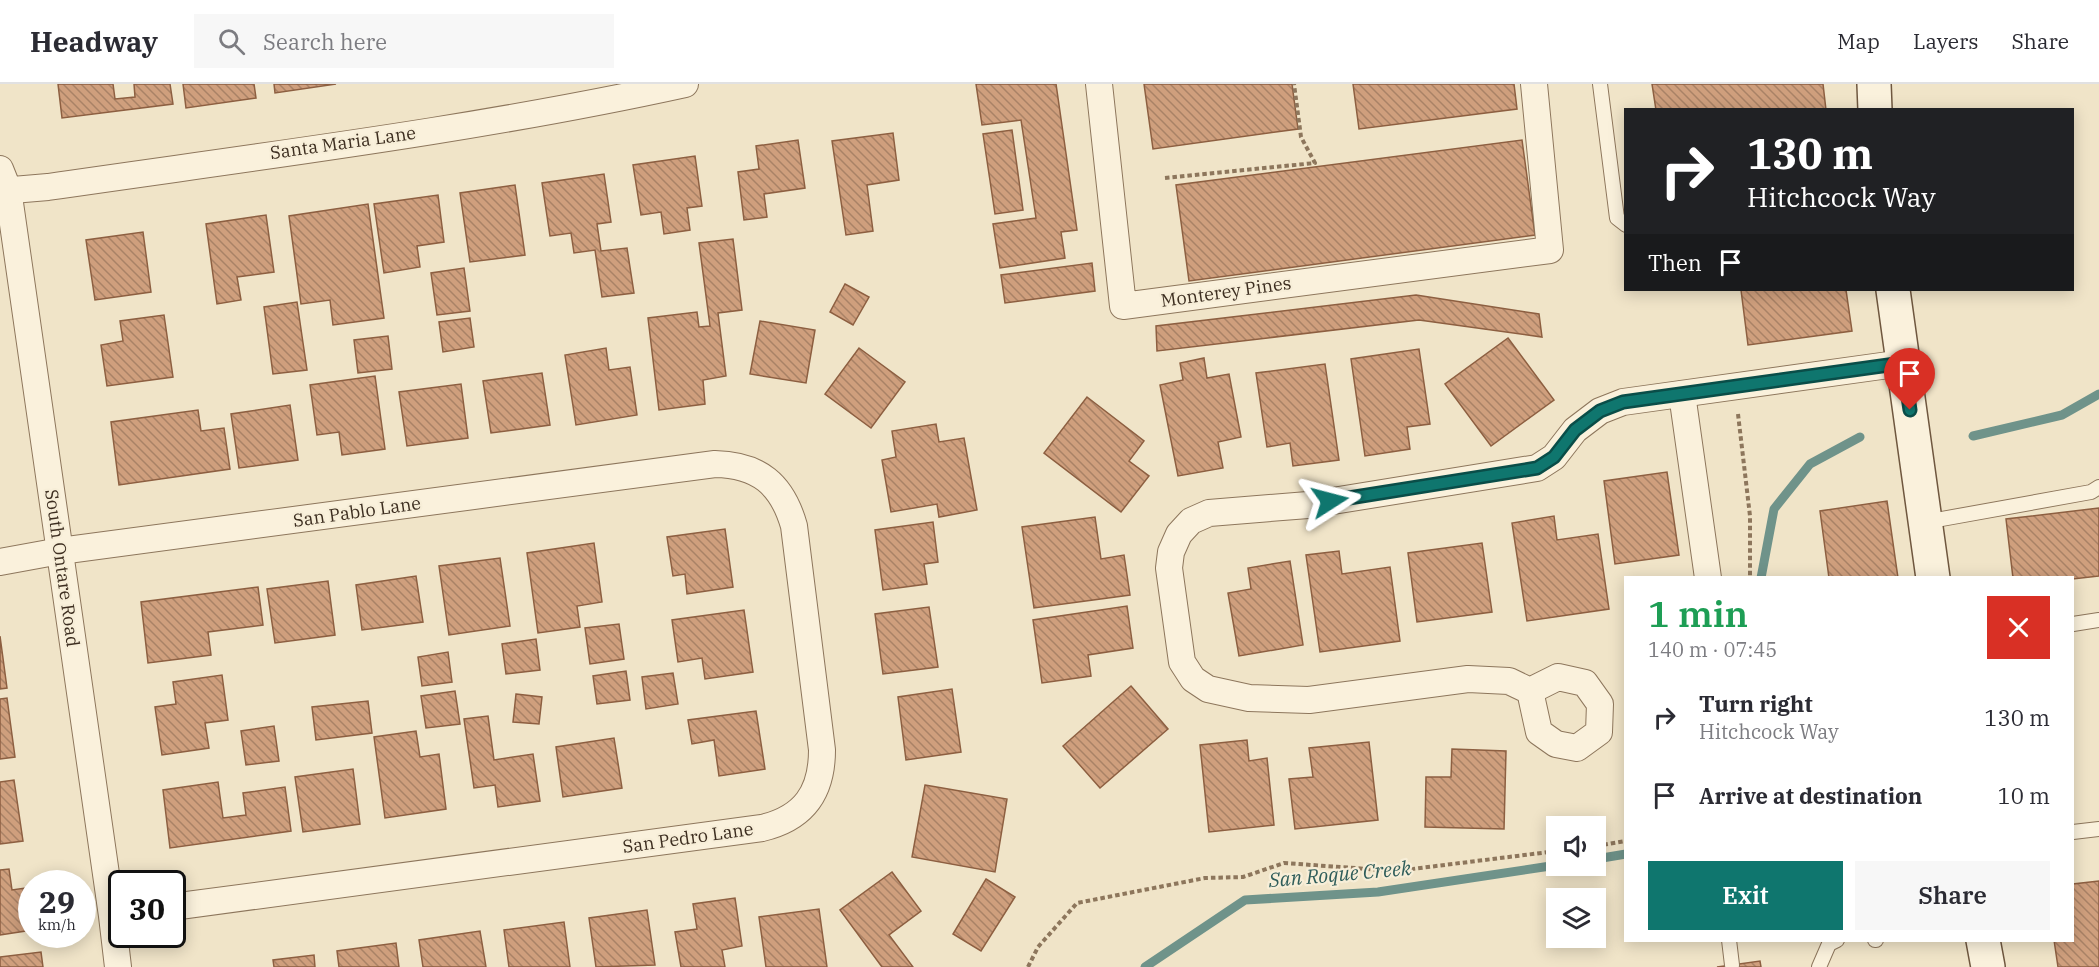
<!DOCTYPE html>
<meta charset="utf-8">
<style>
body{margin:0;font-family:"IBM Plex Serif",serif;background:#f7f7f7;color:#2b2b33;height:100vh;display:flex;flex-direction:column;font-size:22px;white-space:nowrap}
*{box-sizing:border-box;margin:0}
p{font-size:20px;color:#7c7c81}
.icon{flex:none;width:33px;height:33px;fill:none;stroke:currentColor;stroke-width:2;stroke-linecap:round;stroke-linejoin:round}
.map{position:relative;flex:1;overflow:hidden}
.details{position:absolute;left:1624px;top:492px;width:450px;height:366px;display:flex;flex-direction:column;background:#fff;border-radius:0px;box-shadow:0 3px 15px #0003}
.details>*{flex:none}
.top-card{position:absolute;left:1624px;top:24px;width:450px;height:183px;border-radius:0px;box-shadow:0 3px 15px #0003;background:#202124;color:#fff;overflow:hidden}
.controls{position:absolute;left:1546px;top:732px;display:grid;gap:12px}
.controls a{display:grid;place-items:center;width:60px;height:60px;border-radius:0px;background:#fff;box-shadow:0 3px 15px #0003;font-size:30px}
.speed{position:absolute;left:18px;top:786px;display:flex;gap:12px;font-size:30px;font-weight:700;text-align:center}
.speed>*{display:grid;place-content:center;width:78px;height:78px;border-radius:50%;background:#fff;box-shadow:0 3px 15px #0003;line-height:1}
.speed small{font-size:15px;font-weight:400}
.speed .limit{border:3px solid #111;border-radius:9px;background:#fff;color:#111}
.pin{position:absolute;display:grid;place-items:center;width:51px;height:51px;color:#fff;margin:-62px -26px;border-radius:50% 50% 50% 0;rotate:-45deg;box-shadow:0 0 6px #0007}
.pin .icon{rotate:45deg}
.me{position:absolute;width:66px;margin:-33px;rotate:81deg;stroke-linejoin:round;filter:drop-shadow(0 0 4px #0008)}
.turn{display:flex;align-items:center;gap:21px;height:126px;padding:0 24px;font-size:27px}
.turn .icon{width:78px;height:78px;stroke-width:2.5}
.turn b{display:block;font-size:42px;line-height:51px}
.then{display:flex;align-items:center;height:57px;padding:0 24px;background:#0003;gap:12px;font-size:22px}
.round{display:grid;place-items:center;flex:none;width:63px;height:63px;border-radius:0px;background:#f7f7f7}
.summary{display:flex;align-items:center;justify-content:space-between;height:102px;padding:0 24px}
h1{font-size:36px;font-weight:600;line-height:45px;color:#1e9e55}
.cta{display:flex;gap:12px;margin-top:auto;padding:12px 24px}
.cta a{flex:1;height:69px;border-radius:0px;background:#0f766e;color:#fff;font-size:24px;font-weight:600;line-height:69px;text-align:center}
.cta a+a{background:#f7f7f7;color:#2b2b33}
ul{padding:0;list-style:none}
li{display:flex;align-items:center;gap:18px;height:78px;padding:0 24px}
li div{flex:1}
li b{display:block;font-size:22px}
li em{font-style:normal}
header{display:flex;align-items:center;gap:36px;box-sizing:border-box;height:84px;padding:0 30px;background:#fff;border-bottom:2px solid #e1e1e2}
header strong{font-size:28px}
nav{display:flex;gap:33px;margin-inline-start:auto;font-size:21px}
.search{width:420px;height:54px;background:#f7f7f7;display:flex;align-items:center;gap:15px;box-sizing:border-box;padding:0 21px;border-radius:0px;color:#7c7c81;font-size:22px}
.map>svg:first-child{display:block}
</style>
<header>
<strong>Headway</strong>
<div class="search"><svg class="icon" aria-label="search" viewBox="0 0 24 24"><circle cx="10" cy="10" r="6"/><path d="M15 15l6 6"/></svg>Search here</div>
<nav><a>Map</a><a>Layers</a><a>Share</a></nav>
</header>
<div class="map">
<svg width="2099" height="883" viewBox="0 0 2099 883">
<defs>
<pattern id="building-back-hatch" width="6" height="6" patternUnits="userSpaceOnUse" patternTransform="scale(1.5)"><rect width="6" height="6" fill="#cf9f7d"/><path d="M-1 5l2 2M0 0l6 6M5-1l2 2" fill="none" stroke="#a98266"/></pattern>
</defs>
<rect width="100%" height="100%" fill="#f0e4c8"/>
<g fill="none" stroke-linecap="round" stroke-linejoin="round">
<!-- stream -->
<g stroke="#6f938a" stroke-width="9">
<polyline points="1973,352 2062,331 2099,310"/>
<polyline points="1761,494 1774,425 1810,380 1860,353"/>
<polyline points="1596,775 1626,770"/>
<polyline points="1145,883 1245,816 1378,808 1557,781"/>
</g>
</g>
<!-- building -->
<g fill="url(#building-back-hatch)" stroke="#8d5f41" stroke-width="1.5">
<polygon points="58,0 113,0 115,15 135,13 134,0 170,0 173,20 62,34"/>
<polygon points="183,0 254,0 256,14 186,24"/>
<polygon points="274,0 336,0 275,9"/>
<polygon points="976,0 1056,0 1077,146 1061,148 1065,174 1000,184 993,140 1036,134 1021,36 982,41"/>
<polygon points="1144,0 1292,0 1298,45 1153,65"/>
<polygon points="1353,0 1514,0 1517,25 1359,45"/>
<polygon points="1652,0 1823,0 1826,26 1656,26"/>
<polygon points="1012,46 1023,126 995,130 983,50"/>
<polygon points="893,49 899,96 867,101 873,147 846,151 832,57"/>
<polygon points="798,56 805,104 764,110 767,133 744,136 738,88 759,85 756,62"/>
<polygon points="1522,56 1535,151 1189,197 1176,101"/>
<polygon points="695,72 702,122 687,124 690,146 664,150 661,128 641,131 633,81"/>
<polygon points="604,90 611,138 597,140 601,167 627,164 634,209 602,213 595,166 574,169 571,149 550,152 542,99"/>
<polygon points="515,101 525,171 470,178 460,109"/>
<polygon points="438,111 444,158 417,162 420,183 384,189 374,120"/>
<polygon points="368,120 384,234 333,241 330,216 301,220 289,132"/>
<polygon points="266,131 274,188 237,193 241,216 217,220 206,140"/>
<polygon points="143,148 151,208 95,216 86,156"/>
<polygon points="733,155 742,226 718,229 726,292 703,296 705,320 659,326 648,234 697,228 699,243 710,242 699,159"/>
<polygon points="1092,179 1095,207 1005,219 1001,191"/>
<polygon points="464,184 470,227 437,231 431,189"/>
<polygon points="845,200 869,213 853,241 830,228"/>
<polygon points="1741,206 1846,206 1852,247 1748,261"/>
<polygon points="1416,211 1539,230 1542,253 1419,236 1157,267 1156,242"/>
<polygon points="297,218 307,286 273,290 264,223"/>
<polygon points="164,231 173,293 107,302 101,261 123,257 120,237"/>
<polygon points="470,234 474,263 443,268 439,238"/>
<polygon points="760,237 815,246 806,299 750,290"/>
<polygon points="388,252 392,285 358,289 354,256"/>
<polygon points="1508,254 1554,316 1491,362 1445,300"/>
<polygon points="606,264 609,286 630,283 637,331 576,341 565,271"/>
<polygon points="859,264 905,298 871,344 825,310"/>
<polygon points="1419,265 1430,340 1407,343 1410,365 1365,372 1351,275"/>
<polygon points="1204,274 1207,294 1229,290 1241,353 1218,358 1223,384 1178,392 1160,301 1183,296 1180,279"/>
<polygon points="1325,280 1339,376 1293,382 1290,359 1267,363 1256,289"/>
<polygon points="542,289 550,341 491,349 483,297"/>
<polygon points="375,292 385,365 342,371 339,348 317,351 310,301"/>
<polygon points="461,300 468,354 407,362 399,308"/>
<polygon points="1087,313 1144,357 1129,377 1149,392 1121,428 1044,369"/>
<polygon points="290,321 298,376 239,384 231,330"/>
<polygon points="198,326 201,347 224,344 230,385 119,401 111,338"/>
<polygon points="936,340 939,358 964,354 977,426 939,433 937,420 891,428 882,376 896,373 892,347"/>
<polygon points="1667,388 1679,471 1615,480 1604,397"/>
<polygon points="1887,417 1898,494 1829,494 1820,427"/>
<polygon points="2099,424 2099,492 2073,495 2073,494 2013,494 2006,435"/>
<polygon points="1554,432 1557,456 1598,450 1609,525 1527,537 1512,439"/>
<polygon points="1095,433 1101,475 1124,471 1130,511 1034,524 1022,443"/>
<polygon points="933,438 938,478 924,480 927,500 883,506 875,446"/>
<polygon points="725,445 733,503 687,510 685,490 673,492 667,453"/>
<polygon points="594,459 602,518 577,522 580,543 538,549 527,469"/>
<polygon points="1482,459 1492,528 1417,538 1408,469"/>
<polygon points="1339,467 1342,490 1390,483 1400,557 1320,568 1306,471"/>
<polygon points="500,474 510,542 449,551 439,482"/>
<polygon points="1290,477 1303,561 1239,572 1228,509 1251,505 1248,484"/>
<polygon points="416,492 423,538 362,546 356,501"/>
<polygon points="328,497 335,551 275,559 267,505"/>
<polygon points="258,503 263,541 208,548 211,571 148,579 141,518"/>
<polygon points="1127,522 1133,564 1088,571 1091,592 1042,599 1033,536"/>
<polygon points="929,523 938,583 883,590 875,530"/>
<polygon points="744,526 753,588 705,595 702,574 678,578 672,536"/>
<polygon points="619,540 624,575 590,580 585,544"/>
<polygon points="0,552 7,604 0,605"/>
<polygon points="536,555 540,586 506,590 502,560"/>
<polygon points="448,568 452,598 422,602 418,573"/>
<polygon points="626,587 630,616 597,620 593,592"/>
<polygon points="673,589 678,620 646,625 642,593"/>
<polygon points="222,591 228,636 205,639 209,664 162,671 155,623 176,620 173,598"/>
<polygon points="1131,602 1168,645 1100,704 1063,662"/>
<polygon points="952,605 961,668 906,676 898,613"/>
<polygon points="455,607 460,640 426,644 421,612"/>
<polygon points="516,610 542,613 539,640 513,638"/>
<polygon points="7,614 15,673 0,675 0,615"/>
<polygon points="368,617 372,649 316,656 312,623"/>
<polygon points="756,627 765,685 719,692 714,656 692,660 688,636"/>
<polygon points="488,632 494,676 533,670 540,717 498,723 495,701 474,704 464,635"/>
<polygon points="274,642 279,677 246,681 241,647"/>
<polygon points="416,647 420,673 439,670 446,725 385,734 374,653"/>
<polygon points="614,654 622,704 563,713 556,663"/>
<polygon points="1247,656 1249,677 1267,674 1274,741 1209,748 1200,661"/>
<polygon points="1369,658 1378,736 1295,745 1289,695 1313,693 1309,664"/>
<polygon points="1452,665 1506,667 1504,745 1425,743 1426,693 1451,693"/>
<polygon points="353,685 360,740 303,748 295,693"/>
<polygon points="14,696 23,757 0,760 0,698"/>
<polygon points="218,698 223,734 246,731 243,709 285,703 291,747 170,764 163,706"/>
<polygon points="925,701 1007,715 995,788 912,773"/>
<polygon points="9,785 12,806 32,803 32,846 0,851 0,786"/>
<polygon points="892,788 921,827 889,851 913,883 882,883 840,826"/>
<polygon points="986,795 1015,813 981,867 953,850"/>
<polygon points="2099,797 2099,883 2058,883 2054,856 2073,856 2073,800"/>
<polygon points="735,814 742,862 722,866 725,883 681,883 675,848 697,845 693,820"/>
<polygon points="819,825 827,883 766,883 759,833"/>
<polygon points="647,826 655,881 596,883 589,834"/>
<polygon points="564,838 570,883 509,883 504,846"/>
<polygon points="480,847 486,883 423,883 419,856"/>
<polygon points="396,859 399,883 339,883 337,867"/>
<polygon points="41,868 43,883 0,883 0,873"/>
<polygon points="314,871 315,883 274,883 273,876"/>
<polygon points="1760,877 1761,883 1717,883 1732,881"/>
</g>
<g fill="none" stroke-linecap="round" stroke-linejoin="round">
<!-- lane casing -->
<g stroke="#8d765c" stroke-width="16">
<g id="lane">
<polyline points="1600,0 1617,134 1626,141"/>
<polyline points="1925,438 2091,408 2099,403"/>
<polyline points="2073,540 2099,536"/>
<polyline points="2073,748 2099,745"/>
<polyline points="1729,856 1732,881"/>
<polyline points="1875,856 1876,856"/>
<polyline points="1819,883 1829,860 1837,856"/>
</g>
</g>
<!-- street casing -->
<g stroke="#8d765c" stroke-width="28">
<g id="street">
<polyline points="1099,0 1123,222 1550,166 1534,0"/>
<polyline points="0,85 8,105 112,832 118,883"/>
<path d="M0,107L48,103C261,72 475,46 685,0"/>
<polyline points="1682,310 1708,494"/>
<path d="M0,478L60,467L715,380C759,381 782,400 794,442L822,666C822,709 804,734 762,744L172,823"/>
<polyline points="1530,607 1558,593 1585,599 1600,620 1599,648 1577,664 1556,660 1539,648 1530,607 1509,597 1468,595 1309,616 1249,614 1208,605 1193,595 1182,578 1169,484 1171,468 1179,450 1191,437 1209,429 1308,421 1537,384 1554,373 1575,346 1600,327 1623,318 1903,279"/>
</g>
</g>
<!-- secondary casing -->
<g stroke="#6f573f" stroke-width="36">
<g id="secondary">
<polyline points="1874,0 1875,26"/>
<polyline points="1893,206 1933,494"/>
<polyline points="1983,856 1988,883"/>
</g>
</g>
<!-- path -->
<g stroke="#8d765c" stroke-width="4" stroke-dasharray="4.5 3" stroke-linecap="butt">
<polyline points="1165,94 1315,79 1301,53 1294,0"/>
<polyline points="1738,330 1750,432 1750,494"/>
<polyline points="1596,762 1626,757"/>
<polyline points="1028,883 1038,863 1077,819 1205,794 1243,793 1284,779 1396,787 1557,767"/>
</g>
<!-- lane -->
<use href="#lane" stroke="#faf1dc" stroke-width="14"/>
<!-- street -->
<use href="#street" stroke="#faf1dc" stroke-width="26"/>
<!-- secondary -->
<use href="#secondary" stroke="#faf1dc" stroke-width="33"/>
</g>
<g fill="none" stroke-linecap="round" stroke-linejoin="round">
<!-- route casing -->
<g stroke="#0a4d48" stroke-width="15">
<polyline id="route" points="1330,417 1537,384 1554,373 1575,346 1600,327 1623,318 1903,279 1910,326"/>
</g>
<!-- route -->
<use href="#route" stroke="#0f766e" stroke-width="10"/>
</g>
<g text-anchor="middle" stroke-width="4.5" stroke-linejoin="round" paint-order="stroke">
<!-- street labels -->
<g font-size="18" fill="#3d2e20" stroke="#f7eed8">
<text transform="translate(343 59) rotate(-8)" y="6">Santa Maria Lane</text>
<text transform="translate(1226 208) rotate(-8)" y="6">Monterey Pines</text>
<text transform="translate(357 428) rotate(-8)" y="6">San Pablo Lane</text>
<text transform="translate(62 484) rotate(82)" y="6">South Ontare Road</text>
<text transform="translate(688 754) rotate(-8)" y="6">San Pedro Lane</text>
</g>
<!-- water labels -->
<g font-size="20" font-style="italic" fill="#2f5d5a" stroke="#f7eed8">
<text transform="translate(1340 790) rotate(-5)" y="7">San Roque Creek</text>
</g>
</g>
</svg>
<div class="controls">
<a><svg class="icon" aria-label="sound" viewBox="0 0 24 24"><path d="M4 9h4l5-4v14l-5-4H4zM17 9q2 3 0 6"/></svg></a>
<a><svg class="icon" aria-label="layers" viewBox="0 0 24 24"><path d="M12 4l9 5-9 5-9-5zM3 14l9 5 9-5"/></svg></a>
</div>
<div class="speed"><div>29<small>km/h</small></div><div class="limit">30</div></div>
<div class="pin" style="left:1910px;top:326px;background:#d93025"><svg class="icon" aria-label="arrive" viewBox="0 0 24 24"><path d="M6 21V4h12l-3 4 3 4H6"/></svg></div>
<svg class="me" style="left:1330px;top:417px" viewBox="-20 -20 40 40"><path d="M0-17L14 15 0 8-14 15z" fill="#0f766e" stroke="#fff" stroke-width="4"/></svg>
<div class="top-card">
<div class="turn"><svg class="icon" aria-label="right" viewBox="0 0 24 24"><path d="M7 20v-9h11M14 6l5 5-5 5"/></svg><div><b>130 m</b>Hitchcock Way</div></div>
<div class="then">Then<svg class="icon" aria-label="arrive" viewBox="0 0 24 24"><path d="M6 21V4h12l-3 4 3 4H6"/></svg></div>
</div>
<section class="details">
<div class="summary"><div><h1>1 min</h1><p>140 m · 07:45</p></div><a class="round" style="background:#d93025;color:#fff"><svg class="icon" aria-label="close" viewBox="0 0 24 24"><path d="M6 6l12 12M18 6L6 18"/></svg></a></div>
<ul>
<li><svg class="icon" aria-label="right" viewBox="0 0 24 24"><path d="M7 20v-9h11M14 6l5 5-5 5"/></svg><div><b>Turn right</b><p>Hitchcock Way</p></div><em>130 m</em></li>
<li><svg class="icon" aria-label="arrive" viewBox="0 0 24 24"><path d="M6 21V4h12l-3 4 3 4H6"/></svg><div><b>Arrive at destination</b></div><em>10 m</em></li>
</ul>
<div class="cta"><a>Exit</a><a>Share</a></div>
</section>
</div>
